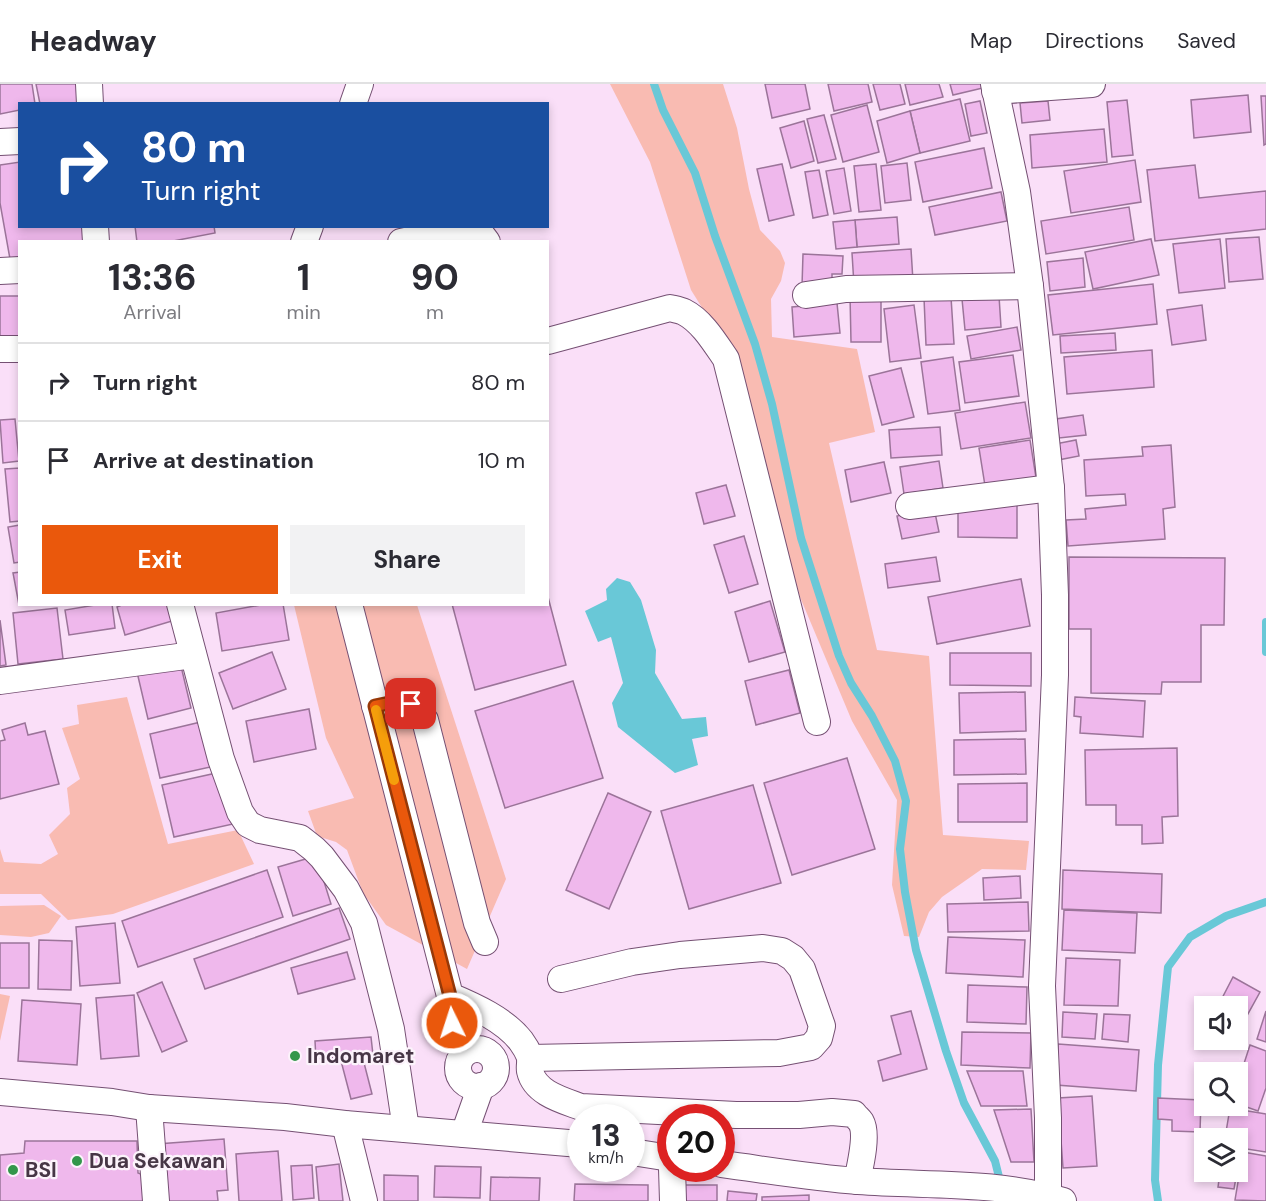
<!DOCTYPE html>
<style>
body{margin:0;font-family:"DM Sans",sans-serif;background:#f2f2f3;color:#2b2b33;height:100vh;display:flex;flex-direction:column;font-size:22px;white-space:nowrap}
*{box-sizing:border-box;margin:0}
p{font-size:20px;color:#7c7c81}
.icon{flex:none;width:33px;height:33px;fill:none;stroke:currentColor;stroke-width:2;stroke-linecap:round;stroke-linejoin:round}
.map{position:relative;flex:1;overflow:hidden}
.details{position:absolute;left:18px;top:156px;width:531px;height:366px;display:flex;flex-direction:column;background:#fff;border-radius:0px;box-shadow:0 3px 9px #0003}
.details>*{flex:none}
.hud{position:absolute;left:18px;top:18px;width:531px;height:126px;border-radius:0px;box-shadow:0 3px 9px #0003;background:#1a4fa0;color:#fff;overflow:hidden}
.buttons{position:absolute;left:1194px;top:912px;display:grid;gap:12px}
.buttons a{display:grid;place-items:center;width:54px;height:54px;border-radius:0px;background:#fff;box-shadow:0 3px 9px #0003;font-size:30px}
.speed{position:absolute;left:567px;top:1020px;display:flex;gap:12px;font-size:30px;font-weight:700;text-align:center}
.speed>*{display:grid;place-content:center;width:78px;height:78px;border-radius:50%;background:#fff;box-shadow:0 3px 9px #0003;line-height:1}
.speed small{font-size:15px;font-weight:400}
.speed .limit{border:9px solid #d22;background:#fff;color:#111}
.pin{position:absolute;display:grid;place-items:center;width:51px;height:51px;color:#fff;margin:-26px;border-radius:12px;box-shadow:0 3px 9px #0006}
.me{position:absolute;width:66px;margin:-33px;rotate:356deg;stroke-linejoin:round;filter:drop-shadow(0 0 4px #0008)}
.turn{display:flex;align-items:center;gap:21px;height:126px;padding:0 24px;font-size:27px}
.turn .icon{width:78px;height:78px;stroke-width:2.5}
.turn b{display:block;font-size:42px;line-height:51px}
.eta{display:flex;justify-content:space-evenly;align-items:center;height:102px;text-align:center}
.eta b{font-size:36px;font-weight:700;line-height:42px}
.button{display:flex;gap:12px;margin-top:auto;padding:12px 24px}
.button a{flex:1;height:69px;border-radius:0px;background:#ea580c;color:#fff;font-size:24px;font-weight:700;line-height:69px;text-align:center}
.button a+a{background:#f2f2f3;color:#2b2b33}
ul{padding:0;list-style:none}
li{display:flex;align-items:center;gap:18px;height:78px;padding:0 24px;border-top:2px solid #e1e1e2}
li div{flex:1}
li b{display:block;font-size:22px}
li em{font-style:normal}
header{display:flex;align-items:center;gap:36px;box-sizing:border-box;height:84px;padding:0 30px;background:#fff;border-bottom:2px solid #e1e1e2}
header strong{font-size:28px}
nav{display:flex;gap:33px;margin-inline-start:auto;font-size:21px}
.map>svg:first-child{display:block}
</style>
<header>
<strong>Headway</strong>
<nav><a>Map</a><a>Directions</a><a>Saved</a></nav>
</header>
<div class="map">
<svg width="1266" height="1117" viewBox="0 0 1266 1117">
<rect width="100%" height="100%" fill="#fadff8"/>
<!-- green -->
<g fill="#f9bbb2">
<polygon points="610,0 723,0 737,44 749,105 760,146 780,167 785,179 781,197 771,215 772,253 857,265 875,348 829,359 877,566 929,572 943,751 1029,757 1026,786 982,785 942,813 929,828 919,853 904,852 892,801 897,716 852,637 800,513 756,360 716,246 691,206 650,78"/>
<polygon points="294,521 417,521 506,795 467,885 386,841 363,809 347,766 336,758 317,752 308,727 354,714 326,654"/>
<polygon points="127,613 168,760 238,746 254,780 113,830 68,836 41,810 0,810 0,765 4,778 41,780 58,770 49,751 70,730 67,704 80,695 62,644 79,640 77,621"/>
<polygon points="44,821 61,832 49,849 31,853 0,851 0,822"/>
<polygon points="0,910 10,912 0,957"/>
</g>
<!-- water -->
<polygon fill="#69c8d7" points="617,494 630,498 641,516 656,566 655,589 682,635 706,633 708,652 692,655 698,681 675,689 618,643 612,619 623,599 611,553 598,558 585,527 607,516 606,505"/>
<g fill="none" stroke-linecap="round" stroke-linejoin="round">
<!-- stream -->
<g stroke="#69c8d7" stroke-width="8">
<polyline points="654,0 663,26 695,89 715,152 755,260 772,320 801,454 839,572 851,599 872,632 895,677 906,717 900,765 905,808 916,866 946,967 964,1019 995,1077 1001,1101"/>
<polyline points="1266,538 1266,568"/>
<polyline points="1158,1117 1155,1096 1158,981 1168,883 1190,853 1226,832 1266,818"/>
</g>
</g>
<!-- building -->
<g fill="#efb8ec" stroke="#9b7499" stroke-width="1.5">
<polygon points="0,0 32,0 35,20 20,20 20,26 0,30"/>
<polygon points="36,0 77,0 81,20 40,20"/>
<polygon points="765,0 805,0 810,25 772,34"/>
<polygon points="828,0 868,0 872,18 834,27"/>
<polygon points="873,0 900,0 905,20 880,26"/>
<polygon points="905,0 939,0 943,13 910,21"/>
<polygon points="950,0 986,0 987,3 953,11"/>
<polygon points="1248,11 1251,48 1194,54 1191,16"/>
<polygon points="1261,12 1266,12 1266,60 1264,61"/>
<polygon points="960,15 970,57 920,69 910,27"/>
<polygon points="1127,16 1133,71 1112,73 1107,18"/>
<polygon points="980,17 987,49 971,52 965,20"/>
<polygon points="1048,17 1050,36 1022,39 1020,19"/>
<polygon points="867,21 879,68 843,78 831,31"/>
<polygon points="910,27 920,69 887,79 877,37"/>
<polygon points="824,31 836,75 818,79 807,35"/>
<polygon points="804,37 814,77 791,84 780,44"/>
<polygon points="1104,45 1107,78 1032,84 1030,51"/>
<polygon points="984,64 992,104 923,118 915,78"/>
<polygon points="1135,76 1141,118 1071,129 1064,87"/>
<polygon points="20,78 20,142 90,142 93,158 20,158 20,173 10,175 0,119 0,81"/>
<polygon points="907,79 911,116 885,119 881,82"/>
<polygon points="782,80 794,131 769,137 757,85"/>
<polygon points="876,80 881,126 859,128 854,82"/>
<polygon points="1195,81 1199,114 1266,107 1266,145 1155,157 1147,86"/>
<polygon points="844,84 851,127 834,130 826,87"/>
<polygon points="819,86 828,131 813,134 805,88"/>
<polygon points="1001,108 1007,137 935,151 929,123"/>
<polygon points="1129,123 1134,156 1046,170 1041,137"/>
<polygon points="897,133 899,160 857,163 855,136"/>
<polygon points="855,136 857,163 836,165 833,138"/>
<polygon points="135,142 214,142 215,149 168,158 137,158"/>
<polygon points="1259,153 1263,195 1229,198 1226,155"/>
<polygon points="1151,155 1159,191 1093,205 1085,168"/>
<polygon points="1220,155 1225,204 1179,209 1173,160"/>
<polygon points="911,165 913,197 854,201 852,169"/>
<polygon points="803,170 843,172 842,190 832,190 832,204 802,202"/>
<polygon points="1083,174 1085,203 1050,207 1047,178"/>
<polygon points="1153,200 1157,240 1053,251 1048,211"/>
<polygon points="850,211 881,212 881,258 851,258"/>
<rect x="0" y="212" width="20" height="46"/>
<polygon points="999,212 1001,243 965,246 962,215"/>
<polygon points="951,213 954,260 926,261 924,214"/>
<polygon points="837,219 840,249 794,253 792,223"/>
<polygon points="914,221 921,274 890,278 884,225"/>
<polygon points="1202,221 1206,256 1172,261 1167,226"/>
<polygon points="1017,243 1021,266 971,275 967,252"/>
<polygon points="1115,249 1116,266 1061,269 1060,252"/>
<polygon points="1152,266 1154,303 1067,310 1064,273"/>
<polygon points="1013,271 1019,312 965,319 959,278"/>
<polygon points="953,273 960,326 928,330 921,278"/>
<polygon points="901,284 914,333 882,341 869,292"/>
<polygon points="1025,318 1031,354 961,365 955,329"/>
<polygon points="1083,331 1086,351 1059,354 1056,335"/>
<polygon points="15,335 19,377 3,379 0,336"/>
<polygon points="940,343 942,371 891,374 889,346"/>
<polygon points="1030,356 1037,400 986,408 979,364"/>
<polygon points="1076,356 1079,372 1058,376 1055,360"/>
<polygon points="1171,361 1175,423 1163,425 1165,455 1068,462 1066,436 1086,435 1085,425 1126,421 1125,410 1086,412 1084,376 1143,372 1142,363"/>
<polygon points="939,377 943,404 904,410 900,383"/>
<polygon points="884,378 891,409 851,418 845,386"/>
<polygon points="20,384 20,437 10,438 5,385"/>
<polygon points="726,401 735,432 704,440 696,409"/>
<polygon points="958,418 1017,419 1017,454 958,453"/>
<polygon points="934,424 939,448 902,455 897,432"/>
<polygon points="20,441 20,478 14,479 8,443"/>
<polygon points="744,452 758,500 729,509 714,461"/>
<polygon points="936,473 940,497 888,504 885,480"/>
<polygon points="1069,473 1225,474 1224,541 1201,541 1201,598 1162,598 1161,610 1091,609 1091,545 1069,545"/>
<polygon points="20,488 20,520 22,520 19,521 13,489"/>
<polygon points="1021,495 1030,542 937,560 928,513"/>
<polygon points="548,513 566,581 475,606 452,520 548,520"/>
<polygon points="770,517 785,568 749,578 735,528"/>
<polygon points="101,520 112,520 115,544 69,551 65,526"/>
<polygon points="124,520 168,520 172,537 125,551 117,523"/>
<polygon points="266,520 283,520 289,556 222,567 216,529"/>
<polygon points="57,524 63,575 18,580 13,529"/>
<polygon points="0,536 6,581 0,582"/>
<polygon points="272,568 286,605 233,625 219,589"/>
<polygon points="950,569 1031,569 1031,602 950,601"/>
<polygon points="180,578 191,624 148,635 137,588"/>
<polygon points="789,586 800,629 756,641 745,597"/>
<polygon points="573,597 603,694 505,724 475,627"/>
<polygon points="1025,608 1026,647 960,649 959,609"/>
<polygon points="1075,613 1145,617 1143,653 1080,649 1081,633 1074,632"/>
<polygon points="309,625 316,665 254,678 246,637"/>
<polygon points="205,637 215,682 160,694 150,650"/>
<polygon points="25,639 28,651 45,647 59,700 0,715 0,657 5,656 2,646"/>
<polygon points="1025,655 1026,690 954,691 954,656"/>
<polygon points="1177,664 1178,732 1162,733 1163,759 1142,760 1142,741 1116,741 1116,721 1086,721 1085,666"/>
<polygon points="847,674 875,765 792,791 764,699"/>
<polygon points="221,688 233,740 174,753 162,701"/>
<polygon points="1027,699 1027,738 958,738 958,700"/>
<polygon points="753,701 781,799 689,825 661,727"/>
<polygon points="608,709 651,728 609,825 566,806"/>
<polygon points="316,772 331,820 293,832 278,783"/>
<polygon points="267,786 283,833 138,883 122,837"/>
<polygon points="1063,786 1162,790 1161,829 1062,825"/>
<polygon points="1020,792 1021,814 984,816 983,794"/>
<polygon points="1028,818 1029,847 948,848 947,820"/>
<polygon points="339,824 350,855 205,905 194,875"/>
<polygon points="1064,826 1137,829 1135,869 1062,866"/>
<polygon points="115,839 120,899 80,902 76,843"/>
<polygon points="948,853 1025,856 1023,893 946,889"/>
<polygon points="39,856 72,857 71,906 38,905"/>
<rect x="0" y="859" width="29" height="45"/>
<polygon points="347,868 355,895 298,910 291,884"/>
<polygon points="1066,874 1120,876 1118,922 1064,921"/>
<polygon points="1233,893 1260,908 1238,948 1238,922 1218,922"/>
<polygon points="162,898 187,957 162,968 137,909"/>
<polygon points="968,901 1027,903 1026,940 967,938"/>
<polygon points="134,911 139,972 101,975 96,914"/>
<polygon points="22,916 81,920 77,981 18,977"/>
<polygon points="911,927 927,985 883,997 878,977 901,970 891,932"/>
<polygon points="1266,927 1266,958 1257,955"/>
<polygon points="1063,928 1097,930 1095,955 1062,953"/>
<polygon points="1104,930 1130,931 1128,958 1102,955"/>
<polygon points="962,948 1031,949 1030,984 961,981"/>
<polygon points="371,953 373,971 362,971 372,1010 351,1015 340,973 316,975 315,957"/>
<polygon points="1058,960 1139,966 1136,1007 1056,1001"/>
<polygon points="1250,961 1266,967 1266,1004 1258,1027 1238,1020 1238,998"/>
<polygon points="967,987 1023,987 1027,1022 981,1022"/>
<polygon points="1092,1012 1097,1082 1063,1084 1058,1014"/>
<polygon points="1158,1014 1201,1016 1200,1048 1172,1047 1172,1036 1158,1035"/>
<polygon points="1230,1024 1266,1030 1266,1068 1241,1064 1238,1085 1238,1054 1225,1054"/>
<polygon points="1031,1025 1034,1078 1011,1078 994,1026"/>
<polygon points="224,1055 228,1106 217,1107 218,1117 162,1117 157,1060"/>
<polygon points="25,1057 137,1057 138,1089 146,1092 149,1117 0,1117 0,1071 24,1069"/>
<polygon points="278,1067 282,1117 239,1117 236,1070"/>
<polygon points="1243,1068 1266,1072 1266,1117 1235,1116"/>
<polygon points="339,1080 343,1117 319,1117 316,1083"/>
<polygon points="312,1081 314,1114 293,1116 291,1082"/>
<polygon points="435,1082 481,1083 480,1114 434,1113"/>
<polygon points="1220,1088 1237,1088 1234,1105 1218,1103"/>
<polygon points="384,1091 418,1092 418,1117 384,1117"/>
<polygon points="491,1093 540,1094 539,1117 490,1117"/>
<polygon points="575,1100 648,1101 648,1117 574,1117"/>
<rect x="678" y="1101" width="39" height="16"/>
<polygon points="728,1107 757,1110 756,1117 727,1117"/>
<polygon points="809,1111 809,1117 762,1117 762,1113"/>
</g>
<g fill="none" stroke-linecap="round" stroke-linejoin="round">
<!-- minor casing -->
<g stroke="#755073" stroke-width="28">
<g id="minor">
<polyline points="89,0 90,20"/>
<polyline points="994,0 1017,108 1030,202 1051,404 1055,511 1055,591 1042,902 1048,1034 1048,1117"/>
<polyline points="995,7 1092,0"/>
<polyline points="353,20 360,0"/>
<polyline points="0,58 20,57"/>
<polyline points="95,142 96,158"/>
<polyline points="304,158 310,142"/>
<polyline points="401,158 456,146 481,150 487,158"/>
<polyline points="0,187 20,186"/>
<polyline points="806,211 846,205 1030,202"/>
<path d="M548,257L670,224C674,225 680,226 684,228C702,237 715,259 726,275L817,638"/>
<polyline points="0,265 20,265"/>
<polyline points="909,422 1051,404"/>
<polyline points="180,520 221,675 240,728 248,740 260,746 300,754 314,765 322,773 346,805 364,839 391,945 406,1045"/>
<path d="M349,520L450,912C474,922 505,936 521,957C524,961 528,968 530,973C531,977 529,982 530,987C535,1009 562,1016 581,1023L736,1031H799L832,1028L854,1030C856,1033 859,1035 861,1038C868,1050 860,1083 857,1097"/>
<polyline points="0,597 193,571"/>
<path d="M375,622C404,616 405,612 425,636L477,839L485,858"/>
<path d="M450,912C448,937 454,947 468,966"/>
<circle cx="477" cy="984" r="19"/>
<polyline points="530,974 779,969 811,963 819,954 822,942 802,885 793,874 782,867 763,864 680,871 632,878 561,895"/>
<polyline points="0,1008 112,1018 149,1024 285,1033 345,1040 580,1060"/>
<polyline points="149,1024 156,1117"/>
<polyline points="345,1040 364,1117"/>
<polyline points="464,1050 481,1002"/>
<polyline points="632,1068 670,1074"/>
<path d="M722,1080C767,1086 813,1094 858,1097C927,1102 997,1097 1063,1117"/>
<polyline points="672,1084 673,1117"/>
</g>
</g>
<!-- minor -->
<use href="#minor" stroke="#fff" stroke-width="26"/>
</g>
<g fill="none" stroke-linecap="round" stroke-linejoin="round">
<!-- route casing -->
<g stroke="#983908" stroke-width="15">
<polyline id="route" points="411,620 399,617 375,622 450,912 449,931 452,939"/>
</g>
<!-- route -->
<use href="#route" stroke="#ea580c" stroke-width="10"/>
<!-- slow -->
<polyline stroke="#f59e0b" stroke-width="10" points="376,626 394,696"/>
</g>
<!-- markers -->
<g fill="#33964b" stroke="#fcf3fb" stroke-width="2">
<circle cx="295" cy="972" r="6"/>
<circle cx="77" cy="1077" r="6"/>
<circle cx="13" cy="1086" r="6"/>
</g>
<g text-anchor="middle" stroke-width="4.5" stroke-linejoin="round" paint-order="stroke">
<!-- poi labels -->
<g font-size="21" font-weight="bold" fill="#473646" stroke="#fcf3fb" text-anchor="start">
<text x="307" y="979">Indomaret</text>
<text x="89" y="1084">Dua Sekawan</text>
<text x="25" y="1093">BSI</text>
</g>
</g>
</svg>
<div class="buttons">
<a><svg class="icon" aria-label="sound" viewBox="0 0 24 24"><path d="M4 9h4l5-4v14l-5-4H4zM17 9q2 3 0 6"/></svg></a>
<a><svg class="icon" aria-label="search" viewBox="0 0 24 24"><circle cx="10" cy="10" r="6"/><path d="M15 15l6 6"/></svg></a>
<a><svg class="icon" aria-label="layers" viewBox="0 0 24 24"><path d="M12 4l9 5-9 5-9-5zM3 14l9 5 9-5"/></svg></a>
</div>
<div class="speed"><div>13<small>km/h</small></div><div class="limit">20</div></div>
<div class="pin" style="left:411px;top:620px;background:#d93025"><svg class="icon" aria-label="arrive" viewBox="0 0 24 24"><path d="M6 21V4h12l-3 4 3 4H6"/></svg></div>
<svg class="me" style="left:452px;top:939px" viewBox="-20 -20 40 40"><circle r="17" fill="#ea580c" stroke="#fff" stroke-width="3"/><path d="M0-11L8 9 0 5-8 9z" fill="#fff"/></svg>
<div class="hud">
<div class="turn"><svg class="icon" aria-label="right" viewBox="0 0 24 24"><path d="M7 20v-9h11M14 6l5 5-5 5"/></svg><div><b>80 m</b>Turn right</div></div>
</div>
<section class="details">
<div class="eta">
<div><b>13:36</b><p>Arrival</p></div>
<div><b>1</b><p>min</p></div>
<div><b>90</b><p>m</p></div>
</div>
<ul>
<li><svg class="icon" aria-label="right" viewBox="0 0 24 24"><path d="M7 20v-9h11M14 6l5 5-5 5"/></svg><div><b>Turn right</b></div><em>80 m</em></li>
<li><svg class="icon" aria-label="arrive" viewBox="0 0 24 24"><path d="M6 21V4h12l-3 4 3 4H6"/></svg><div><b>Arrive at destination</b></div><em>10 m</em></li>
</ul>
<div class="button"><a>Exit</a><a>Share</a></div>
</section>
</div>
